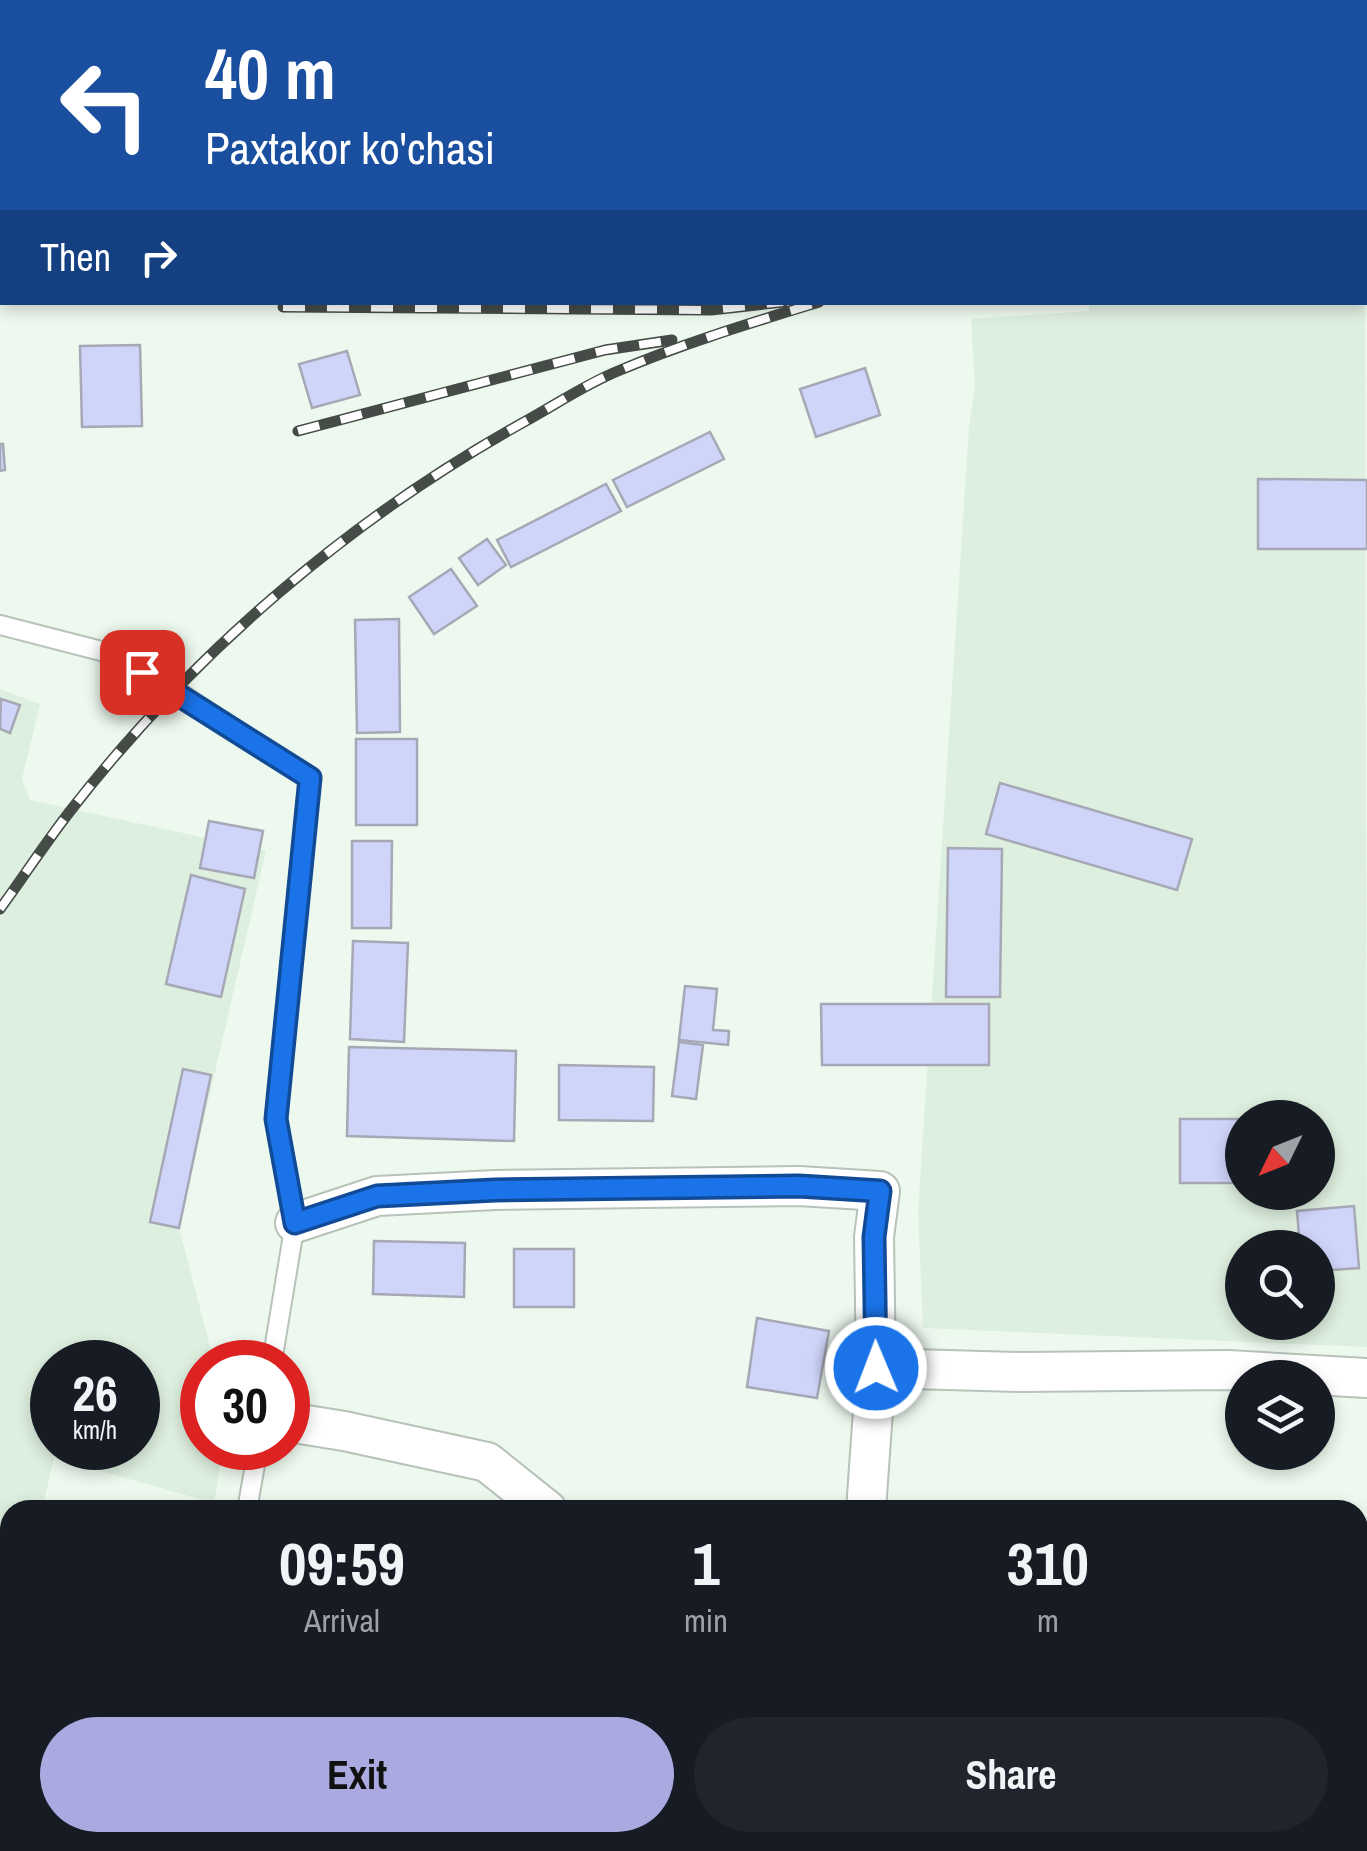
<!DOCTYPE html>
<style>
body{margin:0;font-family:"Archivo Narrow",sans-serif;background:#20242c;color:#f1f3f6;height:100vh;display:flex;flex-direction:column;font-size:38px;white-space:nowrap}
*{box-sizing:border-box;margin:0}
p{font-size:32px;color:#9ea1a6}
.icon{flex:none;width:55px;height:55px;fill:none;stroke:currentColor;stroke-width:2;stroke-linecap:round;stroke-linejoin:round}
.map{position:relative;flex:1;overflow:hidden}
.drawer{position:absolute;left:0px;top:1500px;width:1368px;height:352px;display:flex;flex-direction:column;background:#171b24;border-radius:30px 30px 0 0;box-shadow:0 5px 15px #0003}
.drawer>*{flex:none}
.guide{position:absolute;left:0px;top:0px;width:1368px;height:305px;box-shadow:0 5px 15px #0003;background:#1a4fa0;color:#fff;overflow:hidden}
.needle{width:65px;rotate:227deg}
.fabs{position:absolute;left:1225px;top:1100px;display:grid;gap:20px}
.fabs a{display:grid;place-items:center;width:110px;height:110px;border-radius:50%;background:#171b24;box-shadow:0 5px 15px #0003;font-size:50px}
.speed{position:absolute;left:30px;top:1340px;display:flex;gap:20px;font-size:50px;font-weight:700;text-align:center}
.speed>*{display:grid;place-content:center;width:130px;height:130px;border-radius:50%;background:#171b24;box-shadow:0 5px 15px #0003;line-height:1}
.speed small{font-size:25px;font-weight:400}
.speed .limit{border:15px solid #d22;background:#fff;color:#111}
.pin{position:absolute;display:grid;place-items:center;width:85px;height:85px;color:#fff;margin:-42px;border-radius:20px;box-shadow:0 5px 15px #0006}
.me{position:absolute;width:110px;margin:-55px;rotate:359deg;stroke-linejoin:round;filter:drop-shadow(0 0 8px #0008)}
.turn{display:flex;align-items:center;gap:35px;height:210px;padding:0 40px;font-size:45px}
.turn .icon{width:130px;height:130px;stroke-width:2.5}
.turn b{display:block;font-size:70px;line-height:85px}
.then{display:flex;align-items:center;height:95px;padding:0 40px;background:#0003;gap:20px;font-size:38px}
.eta{display:flex;justify-content:space-evenly;align-items:center;height:170px;text-align:center}
.eta b{font-size:60px;font-weight:800;line-height:70px}
.primary-button{display:flex;gap:20px;margin-top:auto;padding:20px 40px}
.primary-button a{flex:1;height:115px;border-radius:60px;background:#aaaae1;color:#111;font-size:40px;font-weight:800;line-height:115px;text-align:center}
.primary-button a+a{background:#20242c;color:#f1f3f6}
.map>svg:first-child{display:block}
</style>
<div class="map">
<svg width="1367" height="1851" viewBox="0 0 1367 1851">
<rect width="100%" height="100%" fill="#edf9ee"/>
<!-- built -->
<g fill="#ddefdf" fill-rule="evenodd">
<path d="M1365,265L1367,1347L923,1328L918,1212L969,427L975,387L971,319L1089,311L1090,302H1365ZM1242,1118H1318V1192H1242ZM1242,1248H1318V1322H1242Z"/>
<path d="M0,689L40,704L22,779L30,800L266,851L179,1228L214,1362H202V1448H223L214,1503L54,1458L42,1510H10V1649L5,1669L0,1667ZM52,1362H138V1448H52Z"/>
</g>
<!-- building -->
<g fill="#cfd5f9" stroke="#a6a8b5" stroke-width="2.5">
<polygon points="140,345 142,426 82,427 80,346"/>
<polygon points="347,351 360,395 312,408 299,364"/>
<polygon points="865,368 880,415 816,437 800,389"/>
<polygon points="710,432 724,459 627,507 613,480"/>
<polygon points="0,444 3,444 5,470 0,471"/>
<polygon points="1258,479 1367,480 1367,549 1258,549"/>
<polygon points="606,484 621,511 511,567 497,540"/>
<polygon points="487,539 506,565 478,585 459,558"/>
<polygon points="451,569 477,606 434,634 409,597"/>
<polygon points="399,619 400,732 357,733 355,620"/>
<polygon points="1,699 20,705 10,733 0,729"/>
<rect x="356" y="739" width="61" height="86"/>
<polygon points="1000,783 1192,839 1177,890 986,834"/>
<polygon points="209,821 263,831 254,878 200,868"/>
<polygon points="352,841 392,841 391,928 352,928"/>
<polygon points="948,848 1002,849 1000,997 946,997"/>
<polygon points="191,875 245,889 221,997 166,984"/>
<polygon points="353,941 408,943 404,1042 350,1039"/>
<polygon points="685,986 717,989 713,1030 729,1031 728,1045 679,1040"/>
<polygon points="821,1004 989,1004 989,1065 822,1065"/>
<polygon points="679,1042 703,1045 696,1099 672,1096"/>
<polygon points="349,1047 516,1051 514,1141 347,1136"/>
<polygon points="559,1065 654,1067 653,1121 559,1120"/>
<polygon points="183,1069 211,1075 179,1228 150,1222"/>
<rect x="1180" y="1119" width="62" height="64"/>
<polygon points="1354,1206 1359,1268 1318,1271 1318,1248 1300,1248 1297,1211"/>
<polygon points="374,1241 465,1243 464,1297 373,1294"/>
<rect x="514" y="1249" width="60" height="58"/>
<polygon points="757,1318 829,1331 817,1398 747,1387"/>
<polygon points="0,1706 10,1710 10,1842 16,1842 14,1847 0,1841"/>
<polygon points="433,1842 467,1842 466,1851 432,1851"/>
<rect x="491" y="1842" width="64" height="9"/>
</g>
<g fill="none" stroke-linecap="round" stroke-linejoin="round">
<!-- lane casing -->
<g stroke="#b7c2b8" stroke-width="22">
<g id="lane">
<polyline points="0,625 109,653 175,690 310,778 276,1119 295,1223 272,1362"/>
<polyline points="247,1510 258,1448"/>
<polyline points="94,1851 96,1842"/>
<polyline points="194,1851 195,1842"/>
</g>
</g>
<!-- street casing -->
<g stroke="#b7c2b8" stroke-width="42">
<g id="street">
<polyline points="295,1223 377,1196 495,1190 799,1186 880,1191 874,1237 876,1368 866,1510"/>
<polyline points="876,1368 1022,1372 1228,1370 1367,1378"/>
<polyline points="288,1422 344,1431 487,1462 547,1510"/>
<polyline points="854,1851 854,1842"/>
</g>
</g>
<!-- lane -->
<use href="#lane" stroke="#fff" stroke-width="18"/>
<!-- street -->
<use href="#street" stroke="#fff" stroke-width="38"/>
<!-- rail casing -->
<g stroke="#454b46" stroke-width="11">
<g id="rail">
<polyline points="0,135 2,135"/>
<polyline points="1365,157 1367,157"/>
<polyline points="0,161 2,161"/>
<polyline points="1365,181 1367,181"/>
<polyline points="283,307 711,310 783,302"/>
<polyline points="298,431 605,350 672,340"/>
<path d="M0,909C24,876 46,842 71,810C193,653 351,518 524,422C555,405 586,384 618,371C684,343 751,323 819,302"/>
</g>
</g>
<!-- rail -->
<use href="#rail" stroke="#fff" stroke-width="8" stroke-dasharray="22" stroke-linecap="butt"/>
</g>
<g fill="none" stroke-linecap="round" stroke-linejoin="round">
<!-- route casing -->
<g stroke="#114b97" stroke-width="25">
<polyline id="route" points="142,672 310,778 276,1119 295,1223 377,1196 495,1190 799,1186 880,1191 874,1237 876,1368"/>
</g>
<!-- route -->
<use href="#route" stroke="#1a73e8" stroke-width="18"/>
</g>
</svg>
<div class="fabs">
<a><svg class="needle" viewBox="-14 -14 28 28"><path d="M0-13l5 13h-10z" fill="#e53935"/><path d="M0 13l5-13h-10z" fill="#9ea1a6"/></svg></a>
<a><svg class="icon" aria-label="search" viewBox="0 0 24 24"><circle cx="10" cy="10" r="6"/><path d="M15 15l6 6"/></svg></a>
<a><svg class="icon" aria-label="layers" viewBox="0 0 24 24"><path d="M12 4l9 5-9 5-9-5zM3 14l9 5 9-5"/></svg></a>
</div>
<div class="speed"><div>26<small>km/h</small></div><div class="limit">30</div></div>
<div class="pin" style="left:142px;top:672px;background:#d93025"><svg class="icon" aria-label="arrive" viewBox="0 0 24 24"><path d="M6 21V4h12l-3 4 3 4H6"/></svg></div>
<svg class="me" style="left:876px;top:1368px" viewBox="-20 -20 40 40"><circle r="17" fill="#1a73e8" stroke="#fff" stroke-width="3"/><path d="M0-11L8 9 0 5-8 9z" fill="#fff"/></svg>
<div class="guide">
<div class="turn"><svg class="icon" aria-label="left" viewBox="0 0 24 24"><path d="M17 20v-9H6M10 6l-5 5 5 5"/></svg><div><b>40 m</b>Paxtakor ko'chasi</div></div>
<div class="then">Then<svg class="icon" aria-label="right" viewBox="0 0 24 24"><path d="M7 20v-9h11M14 6l5 5-5 5"/></svg></div>
</div>
<section class="drawer">
<div class="eta">
<div><b>09:59</b><p>Arrival</p></div>
<div><b>1</b><p>min</p></div>
<div><b>310</b><p>m</p></div>
</div>
<div class="primary-button"><a>Exit</a><a>Share</a></div>
</section>
</div>
